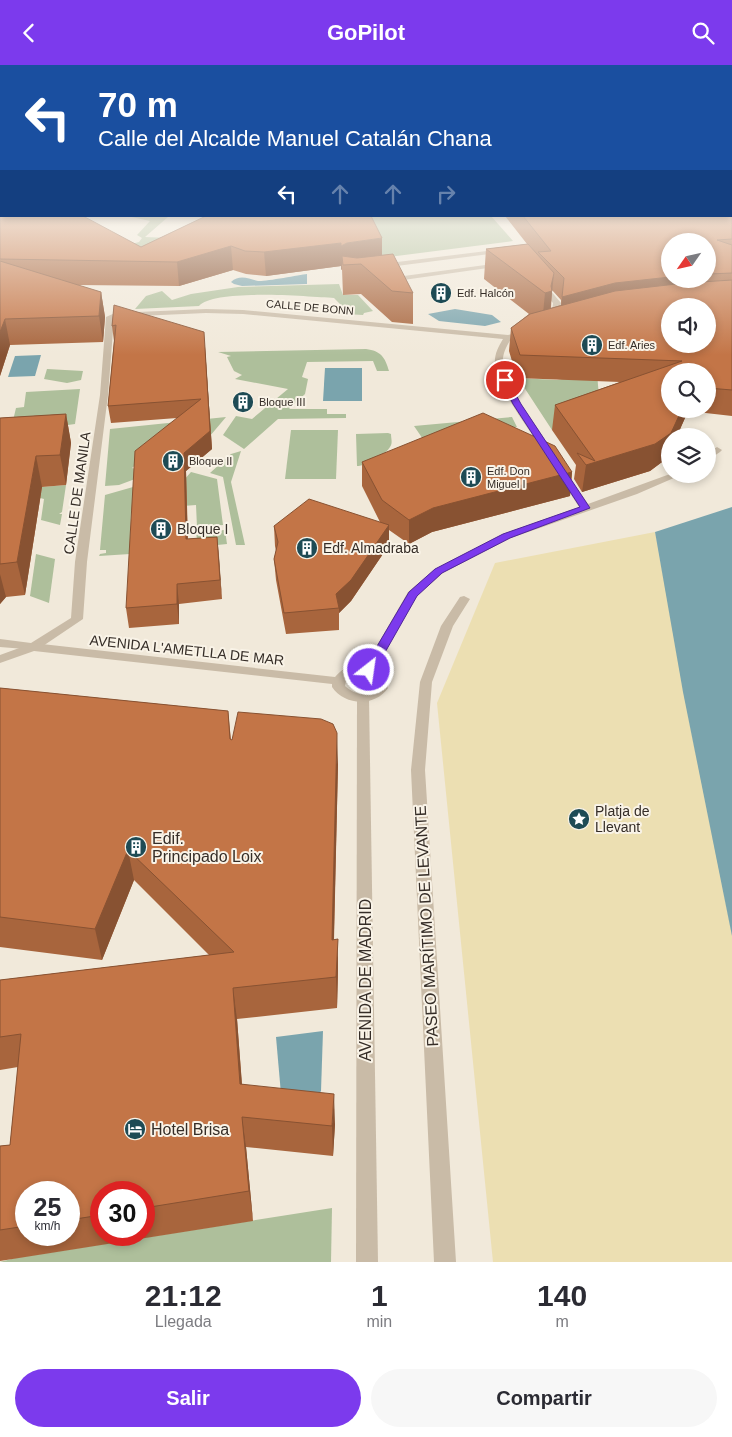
<!DOCTYPE html>
<html lang="es">
<meta charset="utf-8">
<style>
body{margin:0;font-family:Helvetica,sans-serif;background:#f7f7f7;color:#2b2b33;height:100vh;display:flex;flex-direction:column;font-size:19px;white-space:nowrap}
*{box-sizing:border-box;margin:0}
p{font-size:16px;color:#7c7c81}
.icon{flex:none;width:28px;height:28px;fill:none;stroke:currentColor;stroke-width:2;stroke-linecap:round;stroke-linejoin:round}
.map{position:relative;height:1197px;overflow:hidden}
.details{display:flex;flex-direction:column;background:#fff;flex:1}
.details>*{flex:none}
.banner{position:absolute;left:0px;top:0px;width:732px;height:152px;box-shadow:0 2px 8px #0003;background:#1a4fa0;color:#fff;overflow:hidden}
.needle{width:32px;rotate:236deg}
.tools{position:absolute;left:661px;top:168px;display:grid;gap:10px}
.tools a{display:grid;place-items:center;width:55px;height:55px;border-radius:50%;background:#fff;box-shadow:0 2px 8px #0003;font-size:25px}
.speed{position:absolute;left:15px;top:1116px;display:flex;gap:10px;font-size:25px;font-weight:700;text-align:center}
.speed>*{display:grid;place-content:center;width:65px;height:65px;border-radius:50%;background:#fff;box-shadow:0 2px 8px #0003;line-height:1}
.speed small{font-size:12px;font-weight:400}
.speed .limit{border:8px solid #d22;background:#fff;color:#111}
.pin{position:absolute;display:grid;place-items:center;width:42px;height:42px;color:#fff;margin:-21px;border:2px solid #fff;border-radius:50%;box-shadow:0 1px 5px #0007}
.me{position:absolute;width:55px;margin:-28px;rotate:30deg;stroke-linejoin:round;filter:drop-shadow(0 0 4px #0008)}
.turn{display:flex;align-items:center;gap:18px;height:105px;padding:0 15px;font-size:22px}
.turn .icon{width:65px;height:65px;stroke-width:2.5}
.turn b{display:block;font-size:35px;line-height:42px}
.lanes{display:flex;align-items:center;height:48px;padding:0 15px;background:#0003;justify-content:center;gap:25px;direction:ltr}
.lanes .off{opacity:.35}
.eta{display:flex;justify-content:space-evenly;align-items:center;height:85px;text-align:center}
.eta b{font-size:30px;font-weight:600;line-height:35px}
.cta{display:flex;gap:10px;margin-top:auto;padding:10px 15px}
.cta a{flex:1;height:58px;border-radius:30px;background:#7c3aed;color:#fff;font-size:20px;font-weight:600;line-height:58px;text-align:center}
.cta a+a{background:#f7f7f7;color:#2b2b33}
header{display:flex;justify-content:space-between;align-items:center;height:65px;padding:0 15px;background:#7c3aed;color:#fff;font-size:22px;font-weight:600}
.map>svg:first-child{display:block}
</style>
<header><svg class="icon" aria-label="back" viewBox="0 0 24 24"><path d="M15 5l-7 7 7 7"/></svg>GoPilot<svg class="icon" aria-label="search" viewBox="0 0 24 24"><circle cx="10" cy="10" r="6"/><path d="M15 15l6 6"/></svg></header>
<div class="map">
<svg width="732" height="1197" viewBox="0 0 732 1197">
<rect width="100%" height="100%" fill="#f1e9da"/>
<!-- green -->
<g fill="#aebf9b">
<polygon points="127,151 168,152 145,172 194,174 292,151 491,151 513,176 381,193 43,202 139,177 142,173 137,170 150,156"/>
<path d="M339,219L343,230H358L373,246L364,248L363,250L345,249L340,239L334,233C309,232 214,223 199,241L135,244L146,231L162,226L172,235L191,229L238,222Z"/>
<path d="M366,284C381,286 385,292 389,306H377L373,296L307,297L302,312L308,314L305,329L289,344H327V349H346V353L278,354L244,384L223,370L236,351L252,354L288,324L235,314L242,310L234,306L227,292L231,291L218,287Z"/>
<polygon points="47,304 83,306 81,315 67,318 44,314"/>
<polygon points="597,308 599,332 552,365 518,313 557,315"/>
<polygon points="80,324 75,359 10,368 16,343 24,342 26,327"/>
<polygon points="226,352 210,371 176,366 132,403 151,408 119,420 105,421 110,364"/>
<polygon points="512,352 517,362 500,363 427,380 414,361"/>
<polygon points="291,365 338,365 336,414 285,414"/>
<path d="M388,368L391,369C391,374 393,378 390,382C384,391 367,401 357,401L356,369Z"/>
<polygon points="241,386 231,417 245,480 236,480 223,412 210,408 231,389"/>
<polygon points="191,407 217,414 223,460 197,462 196,440 131,445 130,489 99,491 100,489 106,488 106,485 100,485 105,430 147,418 183,416"/>
<polygon points="66,420 62,447 59,449 62,449 60,460 41,455 44,434 40,433 42,422"/>
<polygon points="225,465 227,479 198,482 196,467"/>
<polygon points="36,489 55,494 49,538 30,531"/>
<polygon points="332,1143 331,1197 0,1197 15,1193"/>
</g>
<!-- sand -->
<polygon fill="#ecdfb2" points="655,467 732,870 732,1197 493,1197 437,638 495,498"/>
<!-- water -->
<g fill="#7aa4ad">
<path d="M307,209V219L242,221L234,219L231,217C240,209 249,214 258,216C263,217 299,210 307,209Z"/>
<polygon points="455,244 492,250 501,257 485,261 439,256 428,249"/>
<polygon points="41,290 35,311 8,312 15,291"/>
<polygon points="325,303 362,303 362,336 323,336"/>
<polygon points="732,442 732,871 683,627 655,467"/>
<polygon points="323,966 321,1026 315,1035 281,1029 276,972"/>
</g>
<g fill="none" stroke-linecap="round" stroke-linejoin="round">
<!-- service -->
<g fill="#c9bba7" fill-rule="evenodd">
<polygon points="503,184 505,185 505,187 381,203 378,201 381,199"/>
<polygon points="500,198 502,199 502,201 389,217 385,215 389,213"/>
<polygon points="538,218 544,218 561,238 560,248 557,253 560,257 559,259 553,259 549,253 552,248 553,238 538,222"/>
</g>
<!-- pedestrian -->
<polygon fill="#c9bba7" fill-rule="evenodd" points="464,531 470,534 453,561 432,617 425,705 456,1197 434,1197 411,705 420,617 441,561 460,532"/>
<!-- minor -->
<g fill="#c9bba7" fill-rule="evenodd">
<path d="M206,244L243,245L508,270L528,265V269L511,274C506,282 502,290 503,299C505,323 541,368 555,389L550,392L547,391C533,370 497,323 495,300C494,290 498,282 503,274L243,249L206,248L116,252L114,253L108,330L87,497L83,554L37,585L0,582V574L31,578L71,553L75,497L100,330L106,252L115,248Z"/>
<polygon points="717,382 722,385 720,387 708,395 708,388"/>
<polygon points="562,405 565,406 588,439 670,409 683,409 637,429 511,473 443,508 417,531 373,608 365,608 363,605 408,527 435,504 503,469 579,442 557,408"/>
<polygon points="363,629 369,633 378,1197 356,1197 357,633"/>
</g>
<!-- tertiary -->
<path fill="#c9bba7" fill-rule="evenodd" d="M33,578L335,612C350,593 371,600 386,611L388,623C375,642 345,641 332,622V619L34,586L0,598V590ZM361,608H366L376,616V622C366,632 355,630 345,621C346,612 353,609 361,608Z"/>
</g>
<!-- wall -->
<g fill="#a8653d" fill-rule="evenodd">
<polygon points="0,122 141,182 206,151 382,190 413,228 413,259 392,257 361,229 343,230 342,204 341,205 341,201 266,211 246,209 233,205 179,221 78,220 101,227 105,252 103,277 10,280 0,311"/>
<path d="M732,122V351L688,346L677,371H670L666,394L650,406L582,427L574,414L576,400L552,365L555,340L620,317L517,313L509,286L511,263L529,249L484,214L486,184L527,179L505,151H731ZM708,176V214H670ZM552,225L561,235V240L551,243ZM708,306V344H670Z"/>
<polygon points="114,240 205,283 212,384 186,406 188,474 217,472 222,534 179,539 179,559 129,563 126,543 177,353 111,358 108,341 114,276 112,261"/>
<polygon points="66,349 71,378 66,420 42,422 25,530 6,532 0,539 0,353"/>
<polygon points="362,397 572,407 570,431 432,467 409,479 389,465 389,480 351,536 339,548 339,565 286,569 276,515 274,494 276,486 275,481 274,461 380,457 362,421"/>
<path d="M0,623L228,646L231,675L338,699L334,875L338,905L337,943L237,954L242,1019L335,1059L333,1091L246,1082L253,1156L0,1196V1081L10,1080L18,1002L0,1005V915L209,890L134,815L102,895L0,882ZM26,1128H69V1170H26ZM101,1128H144V1170H101Z"/>
</g>
<!-- shaded-wall -->
<g fill="#885232">
<polygon points="382,173 382,196 342,191 342,204 341,205 341,181 347,178"/>
<polygon points="341,178 341,201 266,211 264,187"/>
<polygon points="231,181 233,205 179,221 177,197"/>
<polygon points="554,208 549,257 542,259 545,228 551,221"/>
<polygon points="670,212 670,214 684,214 681,232 560,254 562,232 615,218"/>
<polygon points="101,227 105,252 103,277 99,251"/>
<polygon points="5,254 10,280 0,311 0,267"/>
<polygon points="204,267 212,384 186,406 188,493 186,474 184,388 210,366"/>
<polygon points="682,344 689,344 677,371 670,371 670,386 666,394 650,406 582,427 586,400 655,379"/>
<polygon points="66,349 71,378 66,420 60,390"/>
<polygon points="36,391 42,422 25,530 17,497"/>
<polygon points="572,407 570,431 432,467 409,479 409,455 433,443"/>
<polygon points="389,460 389,480 351,536 339,548 339,543 336,529"/>
<polygon points="217,472 219,491 222,534 220,515"/>
<polygon points="0,509 6,532 0,539"/>
<polygon points="177,519 179,539 179,559 177,539"/>
<polygon points="337,668 338,699 333,906 332,875"/>
<polygon points="128,785 134,815 102,895 95,864"/>
<polygon points="338,874 338,905 337,943 336,912"/>
<polygon points="233,923 237,954 244,1049 240,1019"/>
<polygon points="334,1029 335,1059 333,1091 332,1061"/>
<polygon points="242,1052 246,1082 253,1156 249,1126"/>
</g>
<!-- building -->
<g fill="#c37547" stroke="#885232" fill-rule="evenodd">
<polygon points="0,122 1,122 1,151 83,151 141,182 206,151 371,151 382,173 347,178 341,181 341,178 264,187 245,186 231,181 177,197 0,194"/>
<polygon points="731,122 732,122 732,174 717,175 732,180 732,208 708,209 708,176 670,176 670,212 615,218 562,232 564,213 538,187 551,186 523,151 731,151"/>
<polygon points="528,179 554,208 551,221 552,226 545,228 486,184"/>
<polygon points="393,189 413,228 392,226 361,199 343,200 342,191 357,193"/>
<polygon points="0,196 101,227 99,251 5,254 0,267"/>
<path d="M732,215V325L708,323V306H670V344H682L671,368L655,379L586,400L577,388L595,396L555,340L682,296L520,290L511,263L530,249L615,226L685,218ZM670,241H708V279H670Z"/>
<polygon points="114,240 204,267 210,366 184,388 186,474 217,472 220,515 177,519 177,539 126,543 135,386 201,334 108,341 116,260 112,261"/>
<polygon points="483,348 555,381 572,407 433,443 409,455 382,435 362,397"/>
<polygon points="66,349 60,390 36,391 17,497 0,499 0,353"/>
<polygon points="309,434 389,460 351,515 336,529 339,543 284,548 274,494 278,477 274,461"/>
<polygon points="0,623 228,646 230,674 232,675 238,647 321,654 333,659 337,668 332,875 338,874 336,912 233,923 240,1019 334,1029 332,1061 242,1052 249,1126 144,1143 144,1128 101,1128 101,1150 69,1155 69,1128 26,1128 26,1161 0,1165 0,1081 10,1080 21,969 0,972 0,915 234,887 128,785 95,864 0,852"/>
</g>
<!-- sky -->
<linearGradient id="sky" x2="0" y2="1"><stop stop-color="#7caed0"/><stop offset="0.42" stop-color="#f9f5ee"/><stop offset="1" stop-color="#f9f5ee" stop-opacity="0"/></linearGradient>
<rect width="732" height="290" fill="url(#sky)"/>
<!-- route -->
<polygon fill="#7c3aed" stroke="#51269a" points="502,313 508,315 521,339 590,443 510,473 442,508 417,531 375,605 369,609 365,608 363,605 409,527 435,504 503,469 580,442 513,339 501,315"/>
<!-- icons -->
<defs>
<g id="building-disc" transform="scale(1.125)"><circle r="9.5" fill="#1e4b55" stroke="#f9f3e7"/><path d="M-4-6H4V6H1V3H-1V6H-4ZM-2.5-4.3h1.7v1.8h-1.7ZM.8-4.3h1.7v1.8H.8ZM-2.5-1h1.7V.8h-1.7ZM.8-1h1.7V.8H.8Z" fill="#fff"/></g>
<g id="sight-disc" transform="scale(1.125)"><circle r="9.5" fill="#1e4b55" stroke="#f9f3e7"/><path d="M0-6L1.8-2.2L6-1.7L2.9 1.2L3.7 5.4L0 3.3L-3.7 5.4L-2.9 1.2L-6-1.7L-1.8-2.2Z" fill="#fff"/></g>
<g id="hotel-disc" transform="scale(1.125)"><circle r="9.5" fill="#1e4b55" stroke="#f9f3e7"/><path d="M-6-4.5h1.5V1H6V5H4.5V3h-9V5H-6ZM-4 0a1.8 1.8 0 1 1 3.6 0ZM.5 0V-2.5h3Q6-2.5 6 0Z" fill="#fff"/></g>
</defs>
<g fill-rule="evenodd">
<use href="#building-disc" x="441" y="228"/>
<use href="#building-disc" x="592" y="280"/>
<use href="#building-disc" x="243" y="337"/>
<use href="#building-disc" x="173" y="396"/>
<use href="#building-disc" x="471" y="412"/>
<use href="#building-disc" x="161" y="464"/>
<use href="#building-disc" x="307" y="483"/>
<use href="#sight-disc" x="579" y="754"/>
<use href="#building-disc" x="136" y="782"/>
<use href="#hotel-disc" x="135" y="1064"/>
</g>
<g text-anchor="middle" stroke-width="4" stroke-linejoin="round" paint-order="stroke">
<!-- far-poi labels -->
<g font-size="11" fill="#352d27" stroke="#f9f3e7" text-anchor="start">
<text x="457" y="232">Edf. Halcón</text>
<text x="608" y="284">Edf. Aries</text>
<text x="259" y="341">Bloque III</text>
<text x="189" y="400">Bloque II</text>
<text x="487" y="410">Edf. Don<tspan x="487" dy="13">Miguel I</tspan></text>
</g>
<!-- far-street labels -->
<g font-size="11" fill="#352d27" stroke="#f9f3e7">
<text transform="translate(310 242) rotate(5)" y="4">CALLE DE BONN</text>
</g>
<!-- street labels -->
<g font-size="14" fill="#352d27" stroke="#f9f3e7">
<text transform="translate(77 428) rotate(-82)" y="5">CALLE DE MANILA</text>
<text transform="translate(187 585) rotate(6)" y="5">AVENIDA L'AMETLLA DE MAR</text>
</g>
<!-- poi labels -->
<g font-size="14" fill="#352d27" stroke="#f9f3e7" text-anchor="start">
<text x="177" y="469">Bloque I</text>
<text x="323" y="488">Edf. Almadraba</text>
<text x="595" y="751">Platja de<tspan x="595" dy="16">Llevant</tspan></text>
</g>
<!-- near-poi labels -->
<g font-size="16" fill="#352d27" stroke="#f9f3e7" text-anchor="start">
<text x="152" y="779">Edif.<tspan x="152" dy="18">Principado Loix</tspan></text>
<text x="151" y="1070">Hotel Brisa</text>
</g>
<!-- near-street labels -->
<g font-size="16" fill="#352d27" stroke="#f9f3e7">
<text transform="translate(426 861) rotate(-93)" y="6">PASEO MARÍTIMO DE LEVANTE</text>
<text transform="translate(365 915) rotate(-90)" y="6">AVENIDA DE MADRID</text>
</g>
</g>
</svg>
<div class="tools">
<a><svg class="needle" viewBox="-14 -14 28 28"><path d="M0-13l5 13h-10z" fill="#e53935"/><path d="M0 13l5-13h-10z" fill="#7c7c81"/></svg></a>
<a><svg class="icon" aria-label="sound" viewBox="0 0 24 24"><path d="M4 9h4l5-4v14l-5-4H4zM17 9q2 3 0 6"/></svg></a>
<a><svg class="icon" aria-label="search" viewBox="0 0 24 24"><circle cx="10" cy="10" r="6"/><path d="M15 15l6 6"/></svg></a>
<a><svg class="icon" aria-label="layers" viewBox="0 0 24 24"><path d="M12 4l9 5-9 5-9-5zM3 14l9 5 9-5"/></svg></a>
</div>
<div class="speed"><div>25<small>km/h</small></div><div class="limit">30</div></div>
<div class="pin" style="left:505px;top:315px;background:#d93025"><svg class="icon" aria-label="arrive" viewBox="0 0 24 24"><path d="M6 21V4h12l-3 4 3 4H6"/></svg></div>
<svg class="me" style="left:369px;top:605px" viewBox="-20 -20 40 40"><circle r="17" fill="#7c3aed" stroke="#fff" stroke-width="3"/><path d="M0-11L8 9 0 5-8 9z" fill="#fff"/></svg>
<div class="banner">
<div class="turn"><svg class="icon" aria-label="left" viewBox="0 0 24 24"><path d="M17 20v-9H6M10 6l-5 5 5 5"/></svg><div><b>70 m</b>Calle del Alcalde Manuel Catalán Chana</div></div>
<div class="lanes"><svg class="icon" aria-label="left" viewBox="0 0 24 24"><path d="M17 20v-9H6M10 6l-5 5 5 5"/></svg><svg class="icon off" aria-label="ahead" viewBox="0 0 24 24"><path d="M12 20V5M6 11l6-6 6 6"/></svg><svg class="icon off" aria-label="ahead" viewBox="0 0 24 24"><path d="M12 20V5M6 11l6-6 6 6"/></svg><svg class="icon off" aria-label="right" viewBox="0 0 24 24"><path d="M7 20v-9h11M14 6l5 5-5 5"/></svg></div>
</div>
</div>
<section class="details">
<div class="eta">
<div><b>21:12</b><p>Llegada</p></div>
<div><b>1</b><p>min</p></div>
<div><b>140</b><p>m</p></div>
</div>
<div class="cta"><a>Salir</a><a>Compartir</a></div>
</section>
